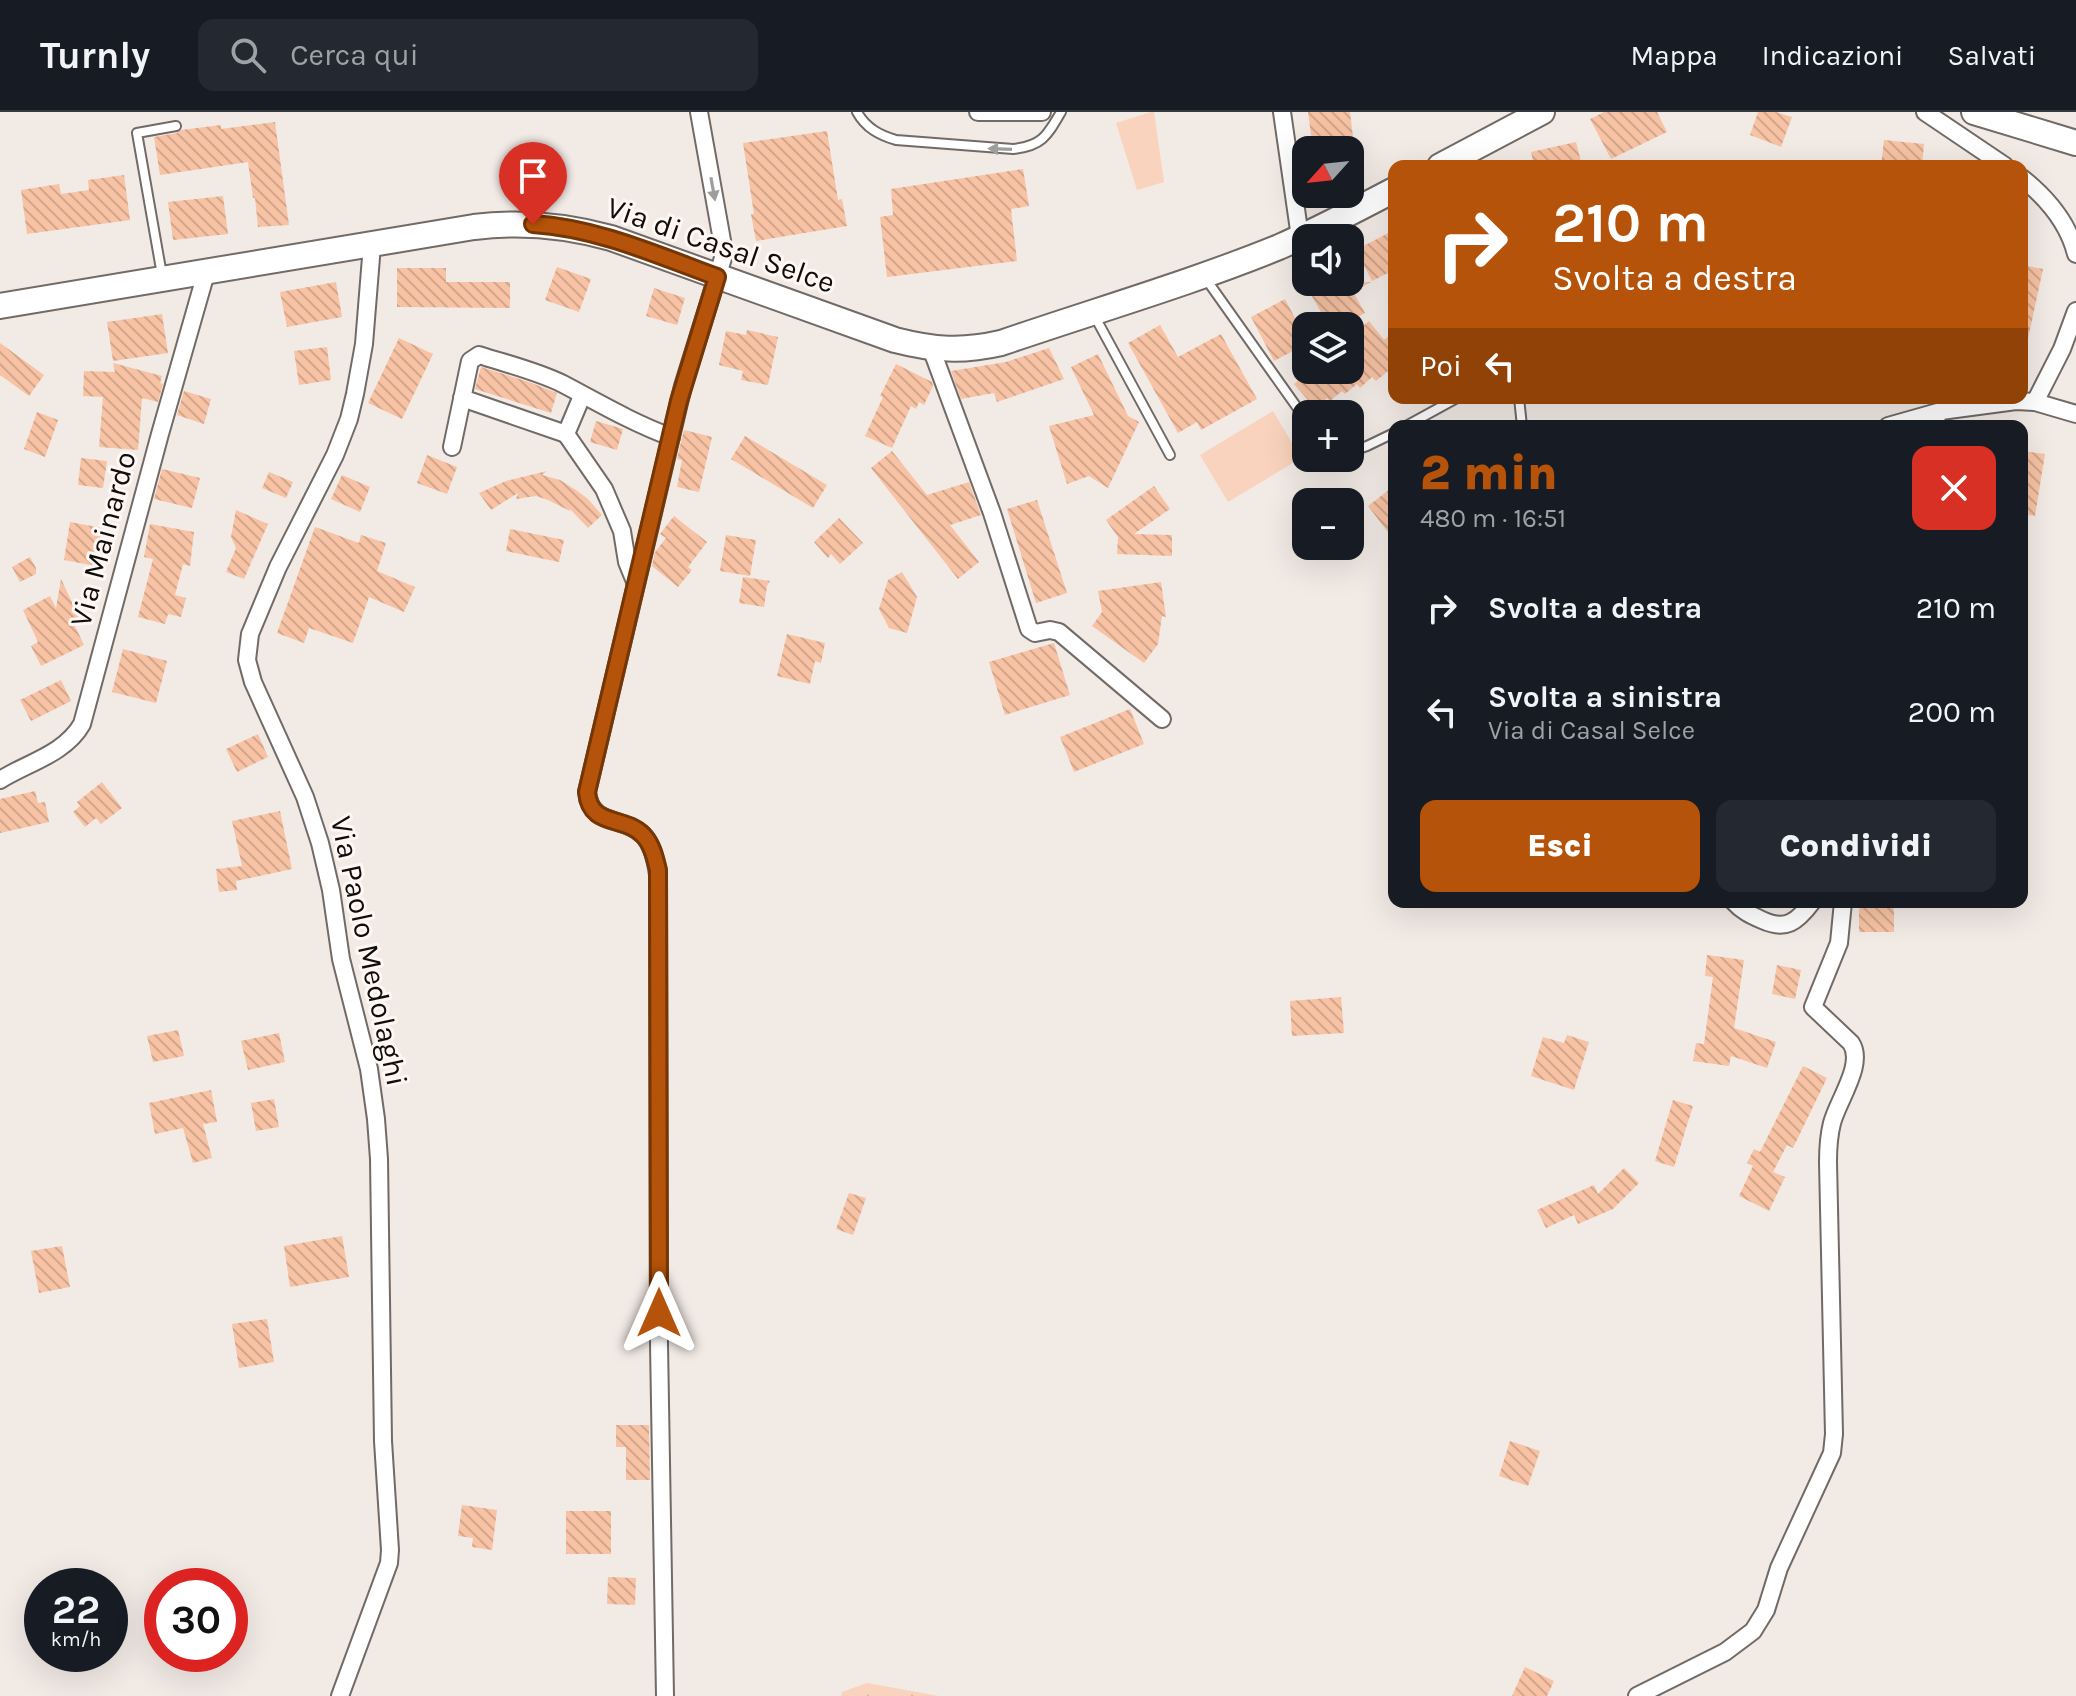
<!DOCTYPE html>
<html lang="it">
<meta charset="utf-8">
<style>
body{margin:0;font-family:Karla,sans-serif;background:#242831;color:#f1f3f6;height:100vh;display:flex;flex-direction:column;font-size:30px;white-space:nowrap}
*{box-sizing:border-box;margin:0}
p{font-size:26px;color:#9ea1a6}
.icon{flex:none;width:44px;height:44px;fill:none;stroke:currentColor;stroke-width:2;stroke-linecap:round;stroke-linejoin:round}
.map{position:relative;flex:1;overflow:hidden}
.side{position:absolute;left:1388px;top:308px;width:640px;height:488px;display:flex;flex-direction:column;background:#171b24;border-radius:16px;box-shadow:0 8px 32px #0002}
.side>*{flex:none}
.hud{position:absolute;left:1388px;top:48px;width:640px;height:244px;border-radius:16px;box-shadow:0 8px 32px #0002;background:#b45309;color:#fff;overflow:hidden}
.needle{width:52px;rotate:243deg}
.controls{position:absolute;left:1292px;top:24px;display:grid;gap:16px}
.controls a{display:grid;place-items:center;width:72px;height:72px;border-radius:16px;background:#171b24;box-shadow:0 8px 32px #0002;font-size:40px}
.speed{position:absolute;left:24px;top:1456px;display:flex;gap:16px;font-size:40px;font-weight:700;text-align:center}
.speed>*{display:grid;place-content:center;width:104px;height:104px;border-radius:50%;background:#171b24;box-shadow:0 8px 32px #0002;line-height:1}
.speed small{font-size:20px;font-weight:400}
.speed .limit{border:12px solid #d22;background:#fff;color:#111}
.pin{position:absolute;display:grid;place-items:center;width:68px;height:68px;color:#fff;margin:-82px -34px;border-radius:50% 50% 50% 0;rotate:-45deg;box-shadow:0 0 8px #0007}
.pin .icon{rotate:45deg}
.me{position:absolute;width:88px;margin:-44px;rotate:0deg;stroke-linejoin:round;filter:drop-shadow(0 0 6px #0008)}
.turn{display:flex;align-items:center;gap:28px;height:168px;padding:0 32px;font-size:36px}
.turn .icon{width:104px;height:104px;stroke-width:2.5}
.turn b{display:block;font-size:56px;line-height:68px}
.then{display:flex;align-items:center;height:76px;padding:0 32px;background:#0003;gap:16px;font-size:30px}
.round{display:grid;place-items:center;flex:none;width:84px;height:84px;border-radius:16px;background:#242831}
.head{display:flex;align-items:center;justify-content:space-between;height:136px;padding:0 32px}
h1{font-size:48px;font-weight:800;line-height:60px;color:#b45309}
.cta{display:flex;gap:16px;margin-top:auto;padding:16px 32px}
.cta a{flex:1;height:92px;border-radius:16px;background:#b45309;color:#fff;font-size:32px;font-weight:800;line-height:92px;text-align:center}
.cta a+a{background:#242831;color:#f1f3f6}
ul{padding:0;list-style:none}
li{display:flex;align-items:center;gap:24px;height:104px;padding:0 32px}
li div{flex:1}
li b{display:block;font-size:30px}
li em{font-style:normal}
header{display:flex;align-items:center;gap:48px;box-sizing:border-box;height:112px;padding:0 40px;background:#171b24;border-bottom:2px solid #363941}
header strong{font-size:38px}
nav{display:flex;gap:44px;margin-inline-start:auto;font-size:28px}
.search{width:560px;height:72px;background:#242831;display:flex;align-items:center;gap:20px;box-sizing:border-box;padding:0 28px;border-radius:16px;color:#9ea1a6;font-size:30px}
.map>svg:first-child{display:block}
</style>
<header>
<strong>Turnly</strong>
<div class="search"><svg class="icon" aria-label="search" viewBox="0 0 24 24"><circle cx="10" cy="10" r="6"/><path d="M15 15l6 6"/></svg>Cerca qui</div>
<nav><a>Mappa</a><a>Indicazioni</a><a>Salvati</a></nav>
</header>
<div class="map">
<svg width="2076" height="1584" viewBox="0 0 2076 1584">
<defs>
<pattern id="forest-firs" width="22" height="20" patternUnits="userSpaceOnUse" patternTransform="scale(2)"><rect width="22" height="20" fill="#f9d3bd"/><path d="M5 1l3.5 6h-7zM16 11l3.5 6h-7z" fill="#d4b4a1"/></pattern>
<pattern id="building-back-hatch" width="6" height="6" patternUnits="userSpaceOnUse" patternTransform="scale(2)"><rect width="6" height="6" fill="#f8c3a4"/><path d="M-1 5l2 2M0 0l6 6M5-1l2 2" fill="none" stroke="#d3a68c"/></pattern>
</defs>
<rect width="100%" height="100%" fill="#f2eae5"/>
<!-- forest -->
<polygon fill="url(#forest-firs)" points="867,1571 939,1584 841,1584 842,1580"/>
<!-- park -->
<g fill="#f9d3bd">
<polygon points="1151,0 1154,0 1164,70 1137,78 1116,11"/>
<polygon points="1273,299 1301,346 1228,390 1200,343"/>
</g>
<!-- building -->
<g fill="url(#building-back-hatch)">
<polygon points="1308,0 1350,0 1353,25 1312,31"/>
<polygon points="1604,0 1657,0 1667,20 1611,47 1590,7"/>
<polygon points="1758,0 1776,0 1792,5 1781,35 1750,23"/>
<polygon points="275,10 289,113 258,115 255,86 253,86 248,50 160,63 154,25 177,21 181,18 221,13 221,17"/>
<polygon points="827,19 838,88 842,87 847,114 756,129 751,102 754,102 743,31"/>
<polygon points="1884,28 1924,32 1922,54 1881,54"/>
<polygon points="1576,30 1582,54 1534,54 1531,40"/>
<polygon points="1023,57 1029,94 1011,97 1017,149 887,165 880,105 893,103 891,77"/>
<polygon points="124,63 130,108 27,122 21,78 59,72 61,82 89,78 88,68"/>
<polygon points="223,84 228,122 173,128 168,90"/>
<polygon points="1394,118 1394,158 1372,169 1356,138"/>
<polygon points="2022,153 2043,157 2028,227 2022,226"/>
<polygon points="557,155 591,167 579,200 545,188"/>
<polygon points="397,156 446,156 446,170 510,170 510,196 397,195"/>
<polygon points="336,170 342,205 287,215 280,180"/>
<polygon points="1331,170 1371,170 1353,180 1365,201 1341,214 1329,214 1310,181"/>
<polygon points="654,176 685,186 677,213 646,204"/>
<polygon points="1285,187 1306,227 1306,232 1274,249 1251,205"/>
<polygon points="162,202 168,241 113,249 107,210"/>
<polygon points="1369,209 1384,228 1394,220 1394,254 1376,269 1372,265 1360,276 1357,272 1345,282 1342,279 1330,289 1327,286 1315,296 1294,272 1311,258 1350,258 1350,225"/>
<polygon points="1160,213 1178,245 1221,222 1257,287 1201,318 1197,310 1178,321 1128,231"/>
<polygon points="747,218 778,225 768,273 741,268 743,259 719,253 726,219 746,223"/>
<polygon points="399,226 433,242 402,307 368,291"/>
<polygon points="0,231 44,263 29,284 0,263"/>
<polygon points="327,235 331,268 299,273 294,239"/>
<polygon points="1049,236 1064,267 997,290 994,281 961,287 951,259 1006,250"/>
<polygon points="1098,242 1128,304 1139,310 1108,376 1089,364 1067,372 1049,314 1094,303 1071,255"/>
<polygon points="113,251 162,264 160,271 163,272 158,290 142,286 138,338 99,335 103,285 83,284 84,259 115,260"/>
<polygon points="896,252 932,270 933,274 924,293 919,290 916,297 911,294 892,336 865,324 883,285 880,284"/>
<polygon points="481,255 529,270 557,281 551,301 475,277"/>
<polygon points="184,279 211,287 204,312 177,303"/>
<polygon points="37,300 58,308 45,345 24,337"/>
<polygon points="596,309 623,317 617,338 590,330"/>
<polygon points="684,318 712,325 699,380 677,375 682,348 677,347"/>
<polygon points="745,324 827,373 813,396 731,347"/>
<polygon points="892,339 927,383 969,370 981,403 950,413 979,450 958,467 871,356"/>
<polygon points="2022,339 2045,342 2035,404 2022,402"/>
<polygon points="427,343 457,355 447,382 417,371"/>
<polygon points="81,346 107,349 103,376 78,373"/>
<polygon points="162,357 200,366 192,396 154,387"/>
<polygon points="547,359 542,363 560,368 576,378 588,387 602,403 588,416 570,397 570,399 548,388 536,384 516,387 518,381 491,398 479,381 506,369"/>
<polygon points="269,360 293,370 286,386 262,376"/>
<polygon points="342,363 370,375 360,400 331,387"/>
<polygon points="1154,374 1170,397 1134,422 1172,423 1172,444 1117,442 1118,425 1106,408"/>
<polygon points="1394,374 1394,428 1368,394"/>
<polygon points="1037,388 1067,481 1036,491 1007,397"/>
<polygon points="236,398 268,412 244,467 226,460 236,436 231,425"/>
<polygon points="674,404 707,430 688,455 692,458 678,475 652,454 655,440 666,426 660,422"/>
<polygon points="839,406 863,431 840,452 831,442 828,446 814,430"/>
<polygon points="70,410 102,416 96,454 64,448"/>
<polygon points="150,412 194,420 190,454 183,452 175,483 186,486 181,505 168,502 165,512 138,505 153,447 144,445"/>
<polygon points="315,415 359,431 361,423 386,431 377,459 415,475 404,500 369,485 353,531 309,516 304,531 277,521"/>
<polygon points="510,417 564,428 559,450 506,439"/>
<polygon points="726,423 756,428 750,464 720,459"/>
<polygon points="30,445 36,456 36,462 20,470 12,455"/>
<polygon points="902,460 917,485 907,521 889,516 879,497 888,468"/>
<polygon points="743,465 770,469 767,474 764,495 739,491"/>
<polygon points="61,467 81,509 74,512 84,533 41,554 31,534 38,530 23,498 50,484 56,496"/>
<polygon points="1161,470 1166,505 1162,504 1158,532 1144,551 1092,514 1102,500 1098,479"/>
<polygon points="787,522 825,531 821,551 815,549 810,572 777,564"/>
<polygon points="1054,531 1070,583 1005,603 989,550"/>
<polygon points="123,537 167,549 156,591 112,580"/>
<polygon points="61,568 71,589 31,609 20,588"/>
<polygon points="1130,597 1144,632 1074,660 1060,625"/>
<polygon points="258,622 268,645 237,660 226,637"/>
<polygon points="102,670 122,696 101,712 96,706 85,715 73,700 80,694 77,690"/>
<polygon points="35,679 38,691 45,690 49,710 0,721 0,687"/>
<polygon points="280,699 292,757 236,769 237,778 219,780 216,757 242,754 232,709"/>
<rect x="1859" y="795" width="35" height="25"/>
<polygon points="1707,843 1744,848 1734,916 1776,930 1767,956 1731,944 1729,954 1693,949 1696,931 1704,932 1713,865 1705,864"/>
<polygon points="1777,853 1801,858 1795,887 1772,882"/>
<polygon points="1341,885 1344,921 1292,924 1290,889"/>
<polygon points="178,918 184,944 153,950 147,924"/>
<polygon points="279,921 285,950 248,958 241,929"/>
<polygon points="1567,923 1589,930 1574,978 1531,964 1543,925 1564,931"/>
<polygon points="1803,954 1827,966 1793,1036 1787,1033 1773,1060 1785,1065 1769,1099 1739,1084 1753,1054 1747,1051 1754,1037 1760,1040"/>
<polygon points="211,978 217,1010 203,1012 212,1046 193,1051 183,1016 155,1022 149,991"/>
<polygon points="274,987 279,1015 256,1019 251,991"/>
<polygon points="1673,988 1693,994 1674,1055 1655,1049"/>
<polygon points="1624,1056 1639,1071 1613,1097 1578,1112 1574,1103 1546,1116 1537,1098 1594,1073 1598,1082"/>
<polygon points="849,1081 866,1086 853,1123 836,1117"/>
<polygon points="342,1124 349,1165 290,1175 284,1134"/>
<polygon points="62,1134 70,1175 39,1181 31,1139"/>
<polygon points="267,1207 274,1250 239,1256 232,1212"/>
<polygon points="616,1313 649,1313 650,1368 626,1368 626,1335 616,1335"/>
<polygon points="1510,1329 1540,1339 1528,1374 1499,1364"/>
<polygon points="462,1393 497,1398 492,1438 472,1435 473,1426 458,1424"/>
<rect x="566" y="1399" width="45" height="43"/>
<polygon points="608,1465 636,1466 635,1493 607,1492"/>
<polygon points="1525,1555 1554,1569 1547,1584 1512,1584"/>
</g>
<g fill="none" stroke-linecap="round" stroke-linejoin="round">
<!-- service casing -->
<g stroke="#716a66" stroke-width="12">
<g id="service">
<path d="M857,0C866,16 879,23 896,28L1013,37C1042,34 1047,24 1061,0"/>
<polyline points="162,163 137,21 176,14"/>
<polyline points="1206,167 1306,308"/>
<polyline points="1094,203 1170,343"/>
<polyline points="1519,286 1522,314"/>
<polyline points="1406,314 1457,286"/>
<polyline points="1350,340 1367,334 1394,321"/>
</g>
</g>
<!-- minor casing -->
<g stroke="#716a66" stroke-width="20">
<g id="minor">
<polyline points="978,0 1042,0"/>
<polyline points="1282,0 1300,125"/>
<polyline points="1925,0 2005,54"/>
<path d="M2022,66C2047,86 2068,110 2076,142"/>
<polyline points="931,236 992,401 1029,517 1035,521 1050,518 1059,520 1162,607"/>
<polyline points="582,284 566,322 604,377 622,419 627,450 636,472"/>
<polyline points="462,286 566,322"/>
<polyline points="2035,290 2076,302"/>
<polyline points="1888,314 1941,299"/>
<polyline points="1929,314 1941,299 2016,289 2035,290 2062,237 2076,199"/>
<path d="M452,335L470,249L479,243C507,252 537,259 563,272C599,291 633,311 671,325"/>
<path d="M0,668C27,651 65,642 82,612L160,322L206,161"/>
<path d="M1734,790C1742,799 1751,803 1762,808C1786,819 1797,810 1812,790"/>
<polyline points="340,1584 389,1451 390,1438 383,1329 379,1047 376,1007 369,957 341,847 331,778 320,731 305,685 253,570 247,548 250,522 278,455 335,343 349,307 355,282 364,232 372,133"/>
<path d="M665,1584L659,1232L658,763C656,748 652,730 641,721C620,704 591,714 587,680L683,274L723,146V134L699,0"/>
<path d="M1637,1584L1725,1540L1753,1519L1766,1498L1779,1456L1832,1341L1834,1322L1828,1050C1828,1037 1829,1023 1832,1011C1838,988 1865,952 1851,931L1813,895L1839,831L1843,790"/>
</g>
</g>
<!-- secondary casing -->
<g stroke="#716a66" stroke-width="28">
<g id="secondary">
<polyline points="1974,0 2076,31"/>
<polyline points="1440,54 1542,0"/>
<path d="M0,194L474,115C522,109 565,113 611,126L895,228C934,238 962,240 1001,231C1094,199 1188,172 1279,135C1318,118 1356,98 1394,78"/>
</g>
</g>
<!-- service -->
<use href="#service" stroke="#fff" stroke-width="8"/>
<!-- minor -->
<use href="#minor" stroke="#fff" stroke-width="16"/>
<!-- secondary -->
<use href="#secondary" stroke="#fff" stroke-width="24"/>
</g>
<!-- one-way arrows -->
<defs><path id="oneway-solid" d="M-6-.8H1V-3.2L6.5 0L1 3.2V.8H-6Z" transform="scale(2)"/></defs>
<g fill="#9f9e9d">
<use href="#oneway-solid" transform="translate(1000 37) rotate(-178)"/>
<use href="#oneway-solid" transform="translate(713 77) rotate(80)"/>
</g>
<g fill="none" stroke-linecap="round" stroke-linejoin="round">
<!-- route casing -->
<g stroke="#753606" stroke-width="20">
<path id="route" d="M533,112C597,116 657,143 717,165L679,289L587,680C590,716 624,703 643,723C652,732 655,746 658,758L659,1201"/>
</g>
<!-- route -->
<use href="#route" stroke="#b45309" stroke-width="14"/>
</g>
<g text-anchor="middle" stroke-width="6" stroke-linejoin="round" paint-order="stroke">
<!-- street labels -->
<g font-size="30" fill="#0f0d0b" stroke="#fef7f3">
<text transform="translate(721 133) rotate(19)" y="10">Via di Casal Selce</text>
<text transform="translate(103 427) rotate(-75)" y="10">Via Mainardo</text>
<text transform="translate(369 839) rotate(78)" y="10">Via Paolo Medolaghi</text>
</g>
</g>
</svg>
<div class="controls">
<a><svg class="needle" viewBox="-14 -14 28 28"><path d="M0-13l5 13h-10z" fill="#e53935"/><path d="M0 13l5-13h-10z" fill="#9ea1a6"/></svg></a>
<a><svg class="icon" aria-label="sound" viewBox="0 0 24 24"><path d="M4 9h4l5-4v14l-5-4H4zM17 9q2 3 0 6"/></svg></a>
<a><svg class="icon" aria-label="layers" viewBox="0 0 24 24"><path d="M12 4l9 5-9 5-9-5zM3 14l9 5 9-5"/></svg></a>
<a>+</a>
<a>−</a>
</div>
<div class="speed"><div>22<small>km/h</small></div><div class="limit">30</div></div>
<div class="pin" style="left:533px;top:112px;background:#d93025"><svg class="icon" aria-label="arrive" viewBox="0 0 24 24"><path d="M6 21V4h12l-3 4 3 4H6"/></svg></div>
<svg class="me" style="left:659px;top:1201px" viewBox="-20 -20 40 40"><path d="M0-17L14 15 0 8-14 15z" fill="#b45309" stroke="#fff" stroke-width="4"/></svg>
<div class="hud">
<div class="turn"><svg class="icon" aria-label="right" viewBox="0 0 24 24"><path d="M7 20v-9h11M14 6l5 5-5 5"/></svg><div><b>210 m</b>Svolta a destra</div></div>
<div class="then">Poi<svg class="icon" aria-label="left" viewBox="0 0 24 24"><path d="M17 20v-9H6M10 6l-5 5 5 5"/></svg></div>
</div>
<section class="side">
<div class="head"><div><h1>2 min</h1><p>480 m · 16:51</p></div><a class="round" style="background:#d93025;color:#fff"><svg class="icon" aria-label="close" viewBox="0 0 24 24"><path d="M6 6l12 12M18 6L6 18"/></svg></a></div>
<ul>
<li><svg class="icon" aria-label="right" viewBox="0 0 24 24"><path d="M7 20v-9h11M14 6l5 5-5 5"/></svg><div><b>Svolta a destra</b></div><em>210 m</em></li>
<li><svg class="icon" aria-label="left" viewBox="0 0 24 24"><path d="M17 20v-9H6M10 6l-5 5 5 5"/></svg><div><b>Svolta a sinistra</b><p>Via di Casal Selce</p></div><em>200 m</em></li>
</ul>
<div class="cta"><a>Esci</a><a>Condividi</a></div>
</section>
</div>
